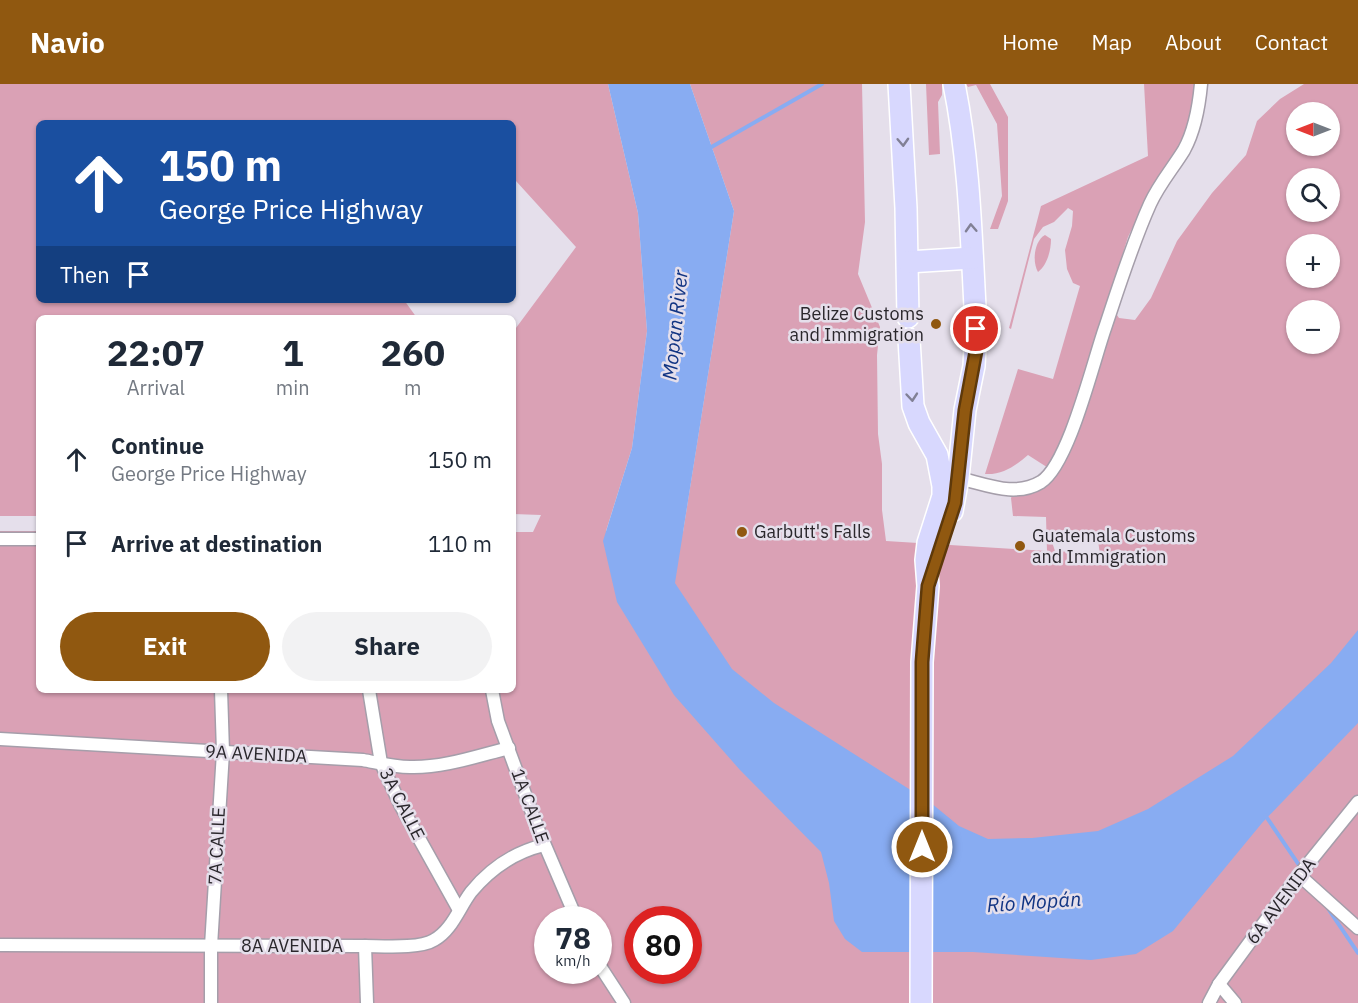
<!DOCTYPE html>
<meta charset="utf-8">
<style>
body{margin:0;font-family:"IBM Plex Sans",sans-serif;background:#f2f2f3;color:#1f2937;height:100vh;display:flex;flex-direction:column;font-size:22px;white-space:nowrap}
*{box-sizing:border-box;margin:0}
p{font-size:20px;color:#747a83}
.icon{flex:none;width:33px;height:33px;fill:none;stroke:currentColor;stroke-width:2;stroke-linecap:round;stroke-linejoin:round}
.map{position:relative;flex:1;overflow:hidden}
.drawer{position:absolute;left:36px;top:231px;width:480px;height:378px;display:flex;flex-direction:column;background:#fff;border-radius:9px;box-shadow:0 2px 4px #0004}
.drawer>*{flex:none}
.hud{position:absolute;left:36px;top:36px;width:480px;height:183px;border-radius:9px;box-shadow:0 2px 4px #0004;background:#1a4fa0;color:#fff;overflow:hidden}
.needle{width:39px;rotate:270deg}
.controls{position:absolute;left:1286px;top:18px;display:grid;gap:12px}
.controls a{display:grid;place-items:center;width:54px;height:54px;border-radius:50%;background:#fff;box-shadow:0 2px 4px #0004;font-size:30px}
.speed{position:absolute;left:534px;top:822px;display:flex;gap:12px;font-size:30px;font-weight:700;text-align:center}
.speed>*{display:grid;place-content:center;width:78px;height:78px;border-radius:50%;background:#fff;box-shadow:0 2px 4px #0004;line-height:1}
.speed small{font-size:15px;font-weight:400}
.speed .limit{border:9px solid #d22;background:#fff;color:#111}
.pin{position:absolute;display:grid;place-items:center;width:51px;height:51px;color:#fff;margin:-26px;border:3px solid #fff;border-radius:50%;box-shadow:0 2px 6px #0007}
.me{position:absolute;width:66px;margin:-33px;rotate:0deg;stroke-linejoin:round;filter:drop-shadow(0 0 4px #0008)}
.turn{display:flex;align-items:center;gap:21px;height:126px;padding:0 24px;font-size:27px}
.turn .icon{width:78px;height:78px;stroke-width:2.5}
.turn b{display:block;font-size:42px;line-height:51px}
.then{display:flex;align-items:center;height:57px;padding:0 24px;background:#0003;gap:12px;font-size:22px}
.eta{display:flex;justify-content:space-evenly;align-items:center;height:102px;text-align:center}
.eta b{font-size:36px;font-weight:700;line-height:42px}
.button{display:flex;gap:12px;margin-top:auto;padding:12px 24px}
.button a{flex:1;height:69px;border-radius:36px;background:#905810;color:#fff;font-size:24px;font-weight:700;line-height:69px;text-align:center}
.button a+a{background:#f2f2f3;color:#1f2937}
ul{padding:0;list-style:none}
li{display:flex;align-items:center;gap:18px;height:84px;padding:0 24px}
li div{flex:1}
li b{display:block;font-size:22px}
li em{font-style:normal}
header{display:flex;align-items:center;gap:36px;box-sizing:border-box;height:84px;padding:0 30px;background:#905810;color:#fff}
header strong{font-size:28px}
nav{display:flex;gap:33px;margin-inline-start:auto;font-size:21px}
.map>svg:first-child{display:block}
</style>
<header>
<strong>Navio</strong>
<nav><a>Home</a><a>Map</a><a>About</a><a>Contact</a></nav>
</header>
<div class="map">
<svg width="1358" height="919" viewBox="0 0 1358 919">
<rect width="100%" height="100%" fill="#e5dfeb"/>
<!-- green -->
<g fill="#daa1b5" fill-rule="evenodd">
<path d="M0,0H608L638,129L647,247L632,364L606,447L683,448L734,127L690,0H862L865,138L858,190L880,243L877,271L878,350L882,380V426L886,457L1047,467L1046,433L1013,432L1011,414L1013,410L1053,387L1028,371C1015,382 1003,391 985,390L1018,285L1053,295L1080,202L1073,199L1067,185L1065,166L1072,142L1073,127L1068,124L1054,138L1043,143L1034,155L1011,245L1009,244L1041,122L1148,72L1144,0H1202L1185,55L1154,100L1128,153L1115,195L1111,222L1119,234L1135,236L1151,214L1177,157L1212,109L1246,71L1257,37L1280,15L1304,0H1358V919H0V447H39V606H513V448H533L541,431L513,430V248L576,163L516,97H513V39H39V216H404L417,234H39V432H0ZM1296,28H1329V62H1296ZM1296,94H1329V128H1296ZM1296,160H1329V194H1296ZM1296,226H1329V260H1296ZM1052,458L1098,457L1100,470L1055,467ZM548,836H598V886H548ZM638,836H688V886H638Z"/>
<polygon points="926,0 942,0 942,11 938,18 940,70 929,71"/>
<polygon points="966,0 990,0 1008,33 1008,117 998,145 990,145 1002,112 997,40 976,1 968,3"/>
<path d="M1045,151L1051,155C1051,167 1047,181 1038,188C1032,178 1034,157 1045,151Z"/>
</g>
<!-- water -->
<polygon fill="#88acf2" points="608,0 690,0 734,127 675,499 732,585 774,619 931,719 959,742 988,755 1032,754 1098,747 1148,725 1233,672 1331,579 1358,546 1358,639 1262,739 1173,847 1136,870 1091,876 973,868 862,868 845,855 834,837 829,799 821,768 740,686 674,611 617,518 603,457 632,364 647,247 638,129"/>
<g fill="none" stroke-linecap="round" stroke-linejoin="round">
<!-- stream -->
<g stroke="#88acf2" stroke-width="4">
<polyline points="708,65 822,0"/>
<polyline points="1265,731 1301,784"/>
<polyline points="1327,823 1358,869"/>
</g>
<!-- minor casing -->
<g stroke="#a59eaa" stroke-width="15">
<g id="minor">
<path d="M953,393C982,398 1013,415 1041,398C1069,380 1093,278 1105,244C1119,202 1132,160 1150,120C1159,100 1173,84 1184,66C1195,46 1199,22 1201,0"/>
<polyline points="0,455 39,455"/>
<polyline points="369,606 381,679 401,722 459,826"/>
<polyline points="492,606 498,637 538,745 577,836"/>
<path d="M0,655L363,676C379,679 394,683 410,683C443,684 477,672 509,664"/>
<polyline points="1299,791 1358,844"/>
<path d="M0,861L365,862C382,862 420,865 434,856C452,846 459,824 471,808C490,785 515,768 544,761"/>
<polyline points="365,862 367,919"/>
<polyline points="598,879 624,919"/>
<polyline points="1219,900 1235,919"/>
<polyline points="211,919 211,862 223,668 221,606"/>
<polyline points="1209,919 1219,900 1299,791 1358,718"/>
</g>
</g>
<!-- trunk casing -->
<g stroke="#fff" stroke-width="24">
<g id="trunk">
<polyline points="899,0 906,124 908,233"/>
<path d="M954,0C969,74 971,148 975,223"/>
<polyline points="908,178 972,174"/>
<polyline points="909,255 913,322 919,339 937,371 943,402 943,412 928,459 926,476 928,502 922,578 921,919"/>
<polyline points="952,427 958,394 965,326 974,282 976,245"/>
</g>
</g>
<!-- minor -->
<use href="#minor" stroke="#fff" stroke-width="12"/>
<!-- trunk -->
<use href="#trunk" stroke="#d8d8fe" stroke-width="21"/>
</g>
<!-- one-way arrows -->
<defs><path id="oneway-chevron" d="M-2-3.5L2.5 0L-2 3.5" fill="none" stroke-width="1.6" stroke-linecap="round" stroke-linejoin="round" transform="scale(1.5)"/></defs>
<g stroke="#818095">
<use href="#oneway-chevron" transform="translate(903 58) rotate(87)"/>
<use href="#oneway-chevron" transform="translate(971 144) rotate(-93)"/>
<use href="#oneway-chevron" transform="translate(912 313) rotate(85)"/>
</g>
<g fill="none" stroke-linecap="round" stroke-linejoin="round">
<!-- route casing -->
<g stroke="#5e390a" stroke-width="15">
<polyline id="route" points="922,763 922,578 928,502 955,419 965,326 976,267 976,245"/>
</g>
<!-- route -->
<use href="#route" stroke="#905810" stroke-width="10"/>
</g>
<!-- markers -->
<g fill="#905810" stroke="#e5dfeb" stroke-width="2">
<circle cx="936" cy="240" r="6"/>
<circle cx="742" cy="448" r="6"/>
<circle cx="1020" cy="462" r="6"/>
</g>
<g text-anchor="middle" stroke-width="5" stroke-linejoin="round" paint-order="stroke">
<!-- poi labels -->
<g font-size="18" fill="#2a272c" stroke="#e5dfeb" text-anchor="start">
<text x="924" y="236" text-anchor="end">Belize Customs<tspan x="924" dy="21">and Immigration</tspan></text>
<text x="754" y="454">Garbutt's Falls</text>
<text x="1032" y="458">Guatemala Customs<tspan x="1032" dy="21">and Immigration</tspan></text>
</g>
<!-- street labels -->
<g font-size="18" fill="#2a272c" stroke="#e5dfeb">
<text transform="translate(256 670) rotate(3)" y="6">9A AVENIDA</text>
<text transform="translate(402 720) rotate(63)" y="6">3A CALLE</text>
<text transform="translate(530 722) rotate(70)" y="6">1A CALLE</text>
<text transform="translate(217 762) rotate(-87)" y="6">7A CALLE</text>
<text transform="translate(1281 817) rotate(-53)" y="6">6A AVENIDA</text>
<text x="292" y="868">8A AVENIDA</text>
</g>
<!-- water labels -->
<g font-size="20" font-style="italic" fill="#113483" stroke="#e5dfeb">
<text transform="translate(675 241) rotate(-84)" y="7">Mopan River</text>
<text transform="translate(1034 818) rotate(-4)" y="7">Río Mopán</text>
</g>
</g>
</svg>
<div class="controls">
<a><svg class="needle" viewBox="-14 -14 28 28"><path d="M0-13l5 13h-10z" fill="#e53935"/><path d="M0 13l5-13h-10z" fill="#747a83"/></svg></a>
<a><svg class="icon" aria-label="search" viewBox="0 0 24 24"><circle cx="10" cy="10" r="6"/><path d="M15 15l6 6"/></svg></a>
<a>+</a>
<a>−</a>
</div>
<div class="speed"><div>78<small>km/h</small></div><div class="limit">80</div></div>
<div class="pin" style="left:976px;top:245px;background:#d93025"><svg class="icon" aria-label="arrive" viewBox="0 0 24 24"><path d="M6 21V4h12l-3 4 3 4H6"/></svg></div>
<svg class="me" style="left:922px;top:763px" viewBox="-20 -20 40 40"><circle r="17" fill="#905810" stroke="#fff" stroke-width="3"/><path d="M0-11L8 9 0 5-8 9z" fill="#fff"/></svg>
<div class="hud">
<div class="turn"><svg class="icon" aria-label="ahead" viewBox="0 0 24 24"><path d="M12 20V5M6 11l6-6 6 6"/></svg><div><b>150 m</b>George Price Highway</div></div>
<div class="then">Then<svg class="icon" aria-label="arrive" viewBox="0 0 24 24"><path d="M6 21V4h12l-3 4 3 4H6"/></svg></div>
</div>
<section class="drawer">
<div class="eta">
<div><b>22:07</b><p>Arrival</p></div>
<div><b>1</b><p>min</p></div>
<div><b>260</b><p>m</p></div>
</div>
<ul>
<li><svg class="icon" aria-label="ahead" viewBox="0 0 24 24"><path d="M12 20V5M6 11l6-6 6 6"/></svg><div><b>Continue</b><p>George Price Highway</p></div><em>150 m</em></li>
<li><svg class="icon" aria-label="arrive" viewBox="0 0 24 24"><path d="M6 21V4h12l-3 4 3 4H6"/></svg><div><b>Arrive at destination</b></div><em>110 m</em></li>
</ul>
<div class="button"><a>Exit</a><a>Share</a></div>
</section>
</div>
